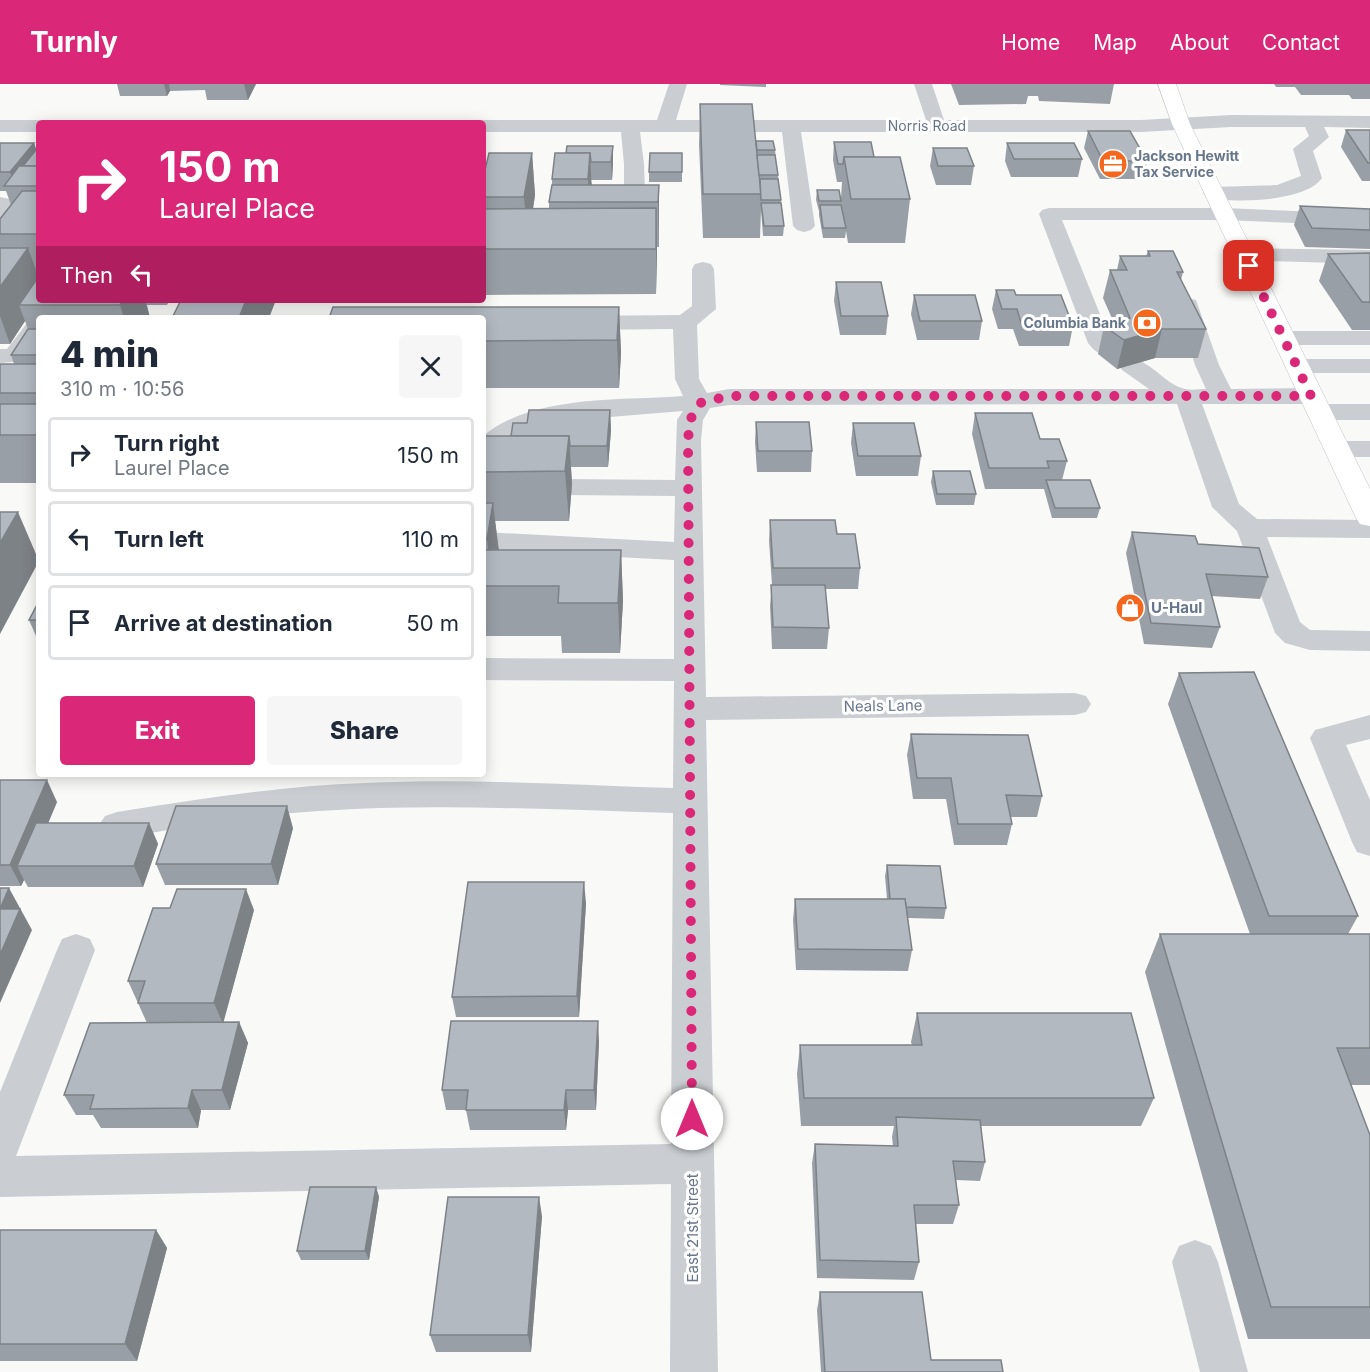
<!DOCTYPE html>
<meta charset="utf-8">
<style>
body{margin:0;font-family:Inter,sans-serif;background:#f6f6f7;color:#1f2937;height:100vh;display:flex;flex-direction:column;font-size:22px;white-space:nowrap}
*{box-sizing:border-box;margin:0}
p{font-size:20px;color:#747a83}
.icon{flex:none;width:33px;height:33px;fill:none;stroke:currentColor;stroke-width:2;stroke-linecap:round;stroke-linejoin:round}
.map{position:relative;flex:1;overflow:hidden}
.panel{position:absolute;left:36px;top:231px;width:450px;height:462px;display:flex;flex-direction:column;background:#fff;border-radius:6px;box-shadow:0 3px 15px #0003}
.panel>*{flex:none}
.banner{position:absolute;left:36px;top:36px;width:450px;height:183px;border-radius:6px;box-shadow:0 3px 15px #0003;background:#db2777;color:#fff;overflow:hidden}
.pin{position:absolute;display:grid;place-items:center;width:51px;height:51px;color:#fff;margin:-26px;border-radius:12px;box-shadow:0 3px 9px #0006}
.me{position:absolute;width:66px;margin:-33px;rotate:0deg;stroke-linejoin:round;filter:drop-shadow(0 0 4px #0008)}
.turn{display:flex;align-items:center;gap:21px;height:126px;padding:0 24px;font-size:27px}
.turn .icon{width:78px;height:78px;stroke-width:2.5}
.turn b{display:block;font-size:42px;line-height:51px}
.then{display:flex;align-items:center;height:57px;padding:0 24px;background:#0003;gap:12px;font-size:22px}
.round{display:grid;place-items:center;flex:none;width:63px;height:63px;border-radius:6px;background:#f6f6f7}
.head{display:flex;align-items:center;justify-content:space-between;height:102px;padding:0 24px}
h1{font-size:36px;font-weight:800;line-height:45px}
.cta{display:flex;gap:12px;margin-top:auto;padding:12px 24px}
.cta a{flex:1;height:69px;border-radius:6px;background:#db2777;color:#fff;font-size:24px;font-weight:800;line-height:69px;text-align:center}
.cta a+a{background:#f6f6f7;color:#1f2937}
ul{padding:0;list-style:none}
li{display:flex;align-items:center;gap:18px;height:75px;margin:0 12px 9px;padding:0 12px;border:3px solid #e0e1e3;border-radius:6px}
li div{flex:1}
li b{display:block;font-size:22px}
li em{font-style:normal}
header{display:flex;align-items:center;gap:36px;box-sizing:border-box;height:84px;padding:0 30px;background:#db2777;color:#fff}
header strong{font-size:28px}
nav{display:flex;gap:33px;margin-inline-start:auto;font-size:21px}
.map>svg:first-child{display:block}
</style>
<header>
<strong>Turnly</strong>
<nav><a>Home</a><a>Map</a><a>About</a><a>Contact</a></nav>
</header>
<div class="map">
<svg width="1370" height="1288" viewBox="0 0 1370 1288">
<rect width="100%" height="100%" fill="#f9faf7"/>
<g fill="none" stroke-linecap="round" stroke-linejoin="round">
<!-- major casing -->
<g stroke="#bdc0c5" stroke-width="1">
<polygon id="major" points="1158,0 1176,0 1190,40 1370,405 1370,442 1360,440 1356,434 1172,40"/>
</g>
<!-- minor -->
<g fill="#cacdd1" fill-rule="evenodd">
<path d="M669,0H687L676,36H926L914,0H932L944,36H1141L1231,31L1370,32V44L1324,43L1329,53L1313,67L1322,94C1306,118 1231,120 1206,113L1203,109L1206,105L1213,103L1277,101L1301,92L1293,65L1309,52L1305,43H1231L1141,48H801L815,142L811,146L804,148L797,146L793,142L782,48H640L644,80L646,138L642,142L635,144L628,142L624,138V80L621,48H483V39H476L483,36H657Z"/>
<polygon points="0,36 39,36 46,39 39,39 39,48 0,48"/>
<polygon points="0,113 18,117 21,121 10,136 0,138"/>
<path d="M1049,124H1224L1370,130V142L1224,136H1062L1110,255L1122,266L1119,271C1106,274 1096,270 1088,259L1039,130L1042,126Z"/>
<polygon points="1243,164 1370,166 1370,180 1235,176 1232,171 1235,166"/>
<path d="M703,178L711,180L714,185L716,225L697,241L699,295L707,309L729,305H1149L1122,286L1119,281L1122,276C1148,270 1160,297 1182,304C1188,307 1199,305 1206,305L1195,281L1176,221L1180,216L1188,214L1196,216L1219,281L1231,305L1311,304L1320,307L1324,312L1320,317L1311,320H1202L1239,420L1257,435L1370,436V454L1267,453L1300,538L1310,546L1370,547V567L1310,566L1285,559L1275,549L1237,447L1212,423L1177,320L729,321L710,324L703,336L701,356L706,613L1075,609L1086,612L1091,620L1086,628L1075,631L706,636L718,1288H670L671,1100L0,1113V1008L57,866L62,855L76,850L90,855L95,866L16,1072L671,1060L673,729C555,726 437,719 319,727C251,731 184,744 117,754L105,750L99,741L105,732L117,728C199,715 281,702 365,699C467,694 570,701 673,704L674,597L483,596V574L674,575V476L483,466V448L674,458L675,412L563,411L518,402L514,396L518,390L528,388L563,395L675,396L677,336L683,327L561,337L517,352L492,372L483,374V352C533,310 622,317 683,312L675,295L673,245L577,246L569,244L565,239L569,234L577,232L680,231L692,222V185L695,180Z"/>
<polygon points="39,232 47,234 39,234 39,255 23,277 0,279 0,265 7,265 31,234"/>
<polygon points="1283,247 1370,247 1370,261 1283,261 1275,259 1271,254 1275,249"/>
<polygon points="1297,275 1370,275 1370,289 1297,289 1288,287 1285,282 1288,277"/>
<polygon points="1319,320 1370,320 1370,336 1319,336 1310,333 1306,328 1310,323"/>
<polygon points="1337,357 1370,357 1370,373 1337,373 1328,371 1324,365 1328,359"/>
<polygon points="1370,631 1370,655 1346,661 1370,716 1370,772 1357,768 1352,758 1310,654 1315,646"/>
<polygon points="1195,1156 1211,1162 1218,1178 1248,1288 1200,1288 1172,1178 1179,1162"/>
</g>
<!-- major -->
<use href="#major" fill="#fff" fill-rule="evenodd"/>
</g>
<!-- wall -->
<g fill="#999fa6">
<polygon points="117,0 256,0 248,16 207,16 205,6 170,7 167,12 120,12"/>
<polygon points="720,0 766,0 766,3 720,1"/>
<polygon points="951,0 1114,0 1110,20 1039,17 1038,12 1028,12 1026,20 959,21"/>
<polygon points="1274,0 1370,0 1370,15 1352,15 1349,11 1301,11 1295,3 1276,3"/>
<polygon points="700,20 756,57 775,66 784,142 783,152 763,152 761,125 760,154 703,154 699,61"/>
<polygon points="1346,46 1370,46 1370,97 1362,97 1341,63"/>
<polygon points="1088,47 1147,77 1143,95 1100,95 1084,64"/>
<polygon points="834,58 874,73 910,115 905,159 848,159 846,147 845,154 823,154 819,131 819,127 816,116 817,106 841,114 842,98 837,98 833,76"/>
<polygon points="0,59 34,59 36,65 39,62 39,216 170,216 167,221 147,221 150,234 39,234 39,399 0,399 0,280 14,280 11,271 28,245 25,237 10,260 0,260 0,135 11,121 6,107 0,107"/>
<polygon points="1007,59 1082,75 1078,93 1011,93 1005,77"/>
<polygon points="567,62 613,79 612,96 591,96 592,101 659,101 659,163 657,163 656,210 483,211 483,94 532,69 535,111 533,125 549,125 549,118 552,101 552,95 566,69"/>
<polygon points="933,64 974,82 971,101 936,101 930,82"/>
<polygon points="682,69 682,98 649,98 649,88"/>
<polygon points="1300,122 1370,125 1370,165 1305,163 1294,141"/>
<polygon points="1148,167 1183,188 1181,196 1206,245 1198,274 1155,274 1117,285 1098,270 1104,242 1114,239 1103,214 1110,186 1117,186 1120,172 1146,172"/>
<polygon points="1370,169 1370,246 1352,246 1319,197 1328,170"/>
<polygon points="836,198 888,232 886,251 840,251 834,217"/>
<polygon points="996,206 1016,211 1073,242 1069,262 1019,262 1013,245 998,245 992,225"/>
<polygon points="914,211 982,237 979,256 917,256 911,230"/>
<polygon points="619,223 621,269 619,304 483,304 483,234"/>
<polygon points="610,326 611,346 608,383 571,383 572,400 569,437 495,437 499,466 621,466 623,517 620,569 562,569 561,552 483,552 483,352 511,352 527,339"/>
<polygon points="975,329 1040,355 1067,377 1062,396 1100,424 1097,434 1052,434 1044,405 985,405 972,350"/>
<polygon points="756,338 812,367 811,388 757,388 755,358"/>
<polygon points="853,339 921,372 918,392 856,392 851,359"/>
<polygon points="933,387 976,410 974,421 936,421 931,398"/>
<polygon points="770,436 837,450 860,484 858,505 825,505 829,544 827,565 772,565 770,522 772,501 769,457"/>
<polygon points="1132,448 1198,460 1268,493 1260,515 1211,512 1220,543 1212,564 1144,560 1126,469"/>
<polygon points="39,517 39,559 29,536"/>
<polygon points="1179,589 1358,832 1348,850 1370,850 1370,1001 1351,1001 1370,1051 1370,1255 1248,1255 1145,888 1160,850 1250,850 1168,620"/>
<polygon points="911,650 1042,712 1037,733 1010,733 1012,740 1007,761 954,761 946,715 913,715 907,671"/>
<polygon points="0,696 57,718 48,739 149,739 158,760 143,803 28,803 24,796 21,802 0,802"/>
<polygon points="293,744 278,801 165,801 156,780"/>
<polygon points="887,781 946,824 944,835 908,834 912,866 908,887 796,886 793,836 795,815 887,815 885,792"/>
<polygon points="586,819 579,933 456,933 452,913"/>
<polygon points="254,826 223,938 239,938 248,959 230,1026 201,1026 198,1044 101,1044 93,1031 76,1031 64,1011 147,939 128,897"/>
<polygon points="917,929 1154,1014 1141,1042 981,1042 985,1078 980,1097 956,1096 959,1121 953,1140 916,1140 919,1178 914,1196 817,1194 812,1079 815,1060 893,1062 892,1053 894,1042 801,1042 797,990 800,961 912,961 911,958"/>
<polygon points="599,957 596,1026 568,1026 566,1046 470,1046 466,1026 446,1026 442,1006"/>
<polygon points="376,1103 379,1113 369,1176 301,1176 297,1167"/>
<polygon points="542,1132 531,1268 436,1268 430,1251"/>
<polygon points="0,1146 156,1146 167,1164 137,1277 0,1277"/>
<polygon points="820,1208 931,1276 1003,1288 821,1288 817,1226"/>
</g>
<!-- shaded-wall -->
<g fill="#7d8287">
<polygon points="164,0 169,0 170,7 167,12"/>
<polygon points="244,0 256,0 248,16"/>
<polygon points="34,59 39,74 15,102 10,88"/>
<polygon points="613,62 613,79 612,96 611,78"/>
<polygon points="532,69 535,111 528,157 524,113"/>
<polygon points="590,69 592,111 589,118 588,95"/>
<polygon points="659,101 659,163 658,118"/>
<polygon points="656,124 657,168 656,210"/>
<polygon points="28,164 39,194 19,221 25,237 10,260 0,232 0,203"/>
<polygon points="122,216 145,216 150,234 124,234 120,221"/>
<polygon points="246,216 276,216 269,234 239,234"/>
<polygon points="619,223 621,269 619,304 617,256"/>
<polygon points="1162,245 1155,274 1117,285 1124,256"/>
<polygon points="610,326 611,346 608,383 607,362"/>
<polygon points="569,352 572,400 569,437 565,387"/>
<polygon points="493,419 499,469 493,502 487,455"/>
<polygon points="18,428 39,477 0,550 0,459"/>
<polygon points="621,466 623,517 620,569 618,519"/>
<polygon points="47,696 57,718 30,782 17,782 24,796 21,802 10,781"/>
<polygon points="287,722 293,744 278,801 271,780"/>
<polygon points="149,739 158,760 143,803 134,782"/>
<polygon points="584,798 586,819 579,933 577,912"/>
<polygon points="9,804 32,846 0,919 0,825"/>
<polygon points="246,805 254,826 223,940 214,919"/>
<polygon points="598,937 599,957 596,1026 594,1006"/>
<polygon points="239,938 248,959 230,1026 222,1006"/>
<polygon points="192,1006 201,1026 198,1044 188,1024"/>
<polygon points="566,1006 568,1026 566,1046 564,1026"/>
<polygon points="376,1103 379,1113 369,1176 365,1167"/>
<polygon points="539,1113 542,1132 531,1268 528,1251"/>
<polygon points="156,1146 167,1164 137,1277 125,1260"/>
</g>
<!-- building -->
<g fill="#b2b9c1" stroke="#7d8287" stroke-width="1.5">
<polygon points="700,20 752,20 761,110 703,110"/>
<polygon points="1346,46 1370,46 1370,79 1368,79"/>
<polygon points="1088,47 1130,47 1147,77 1103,77"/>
<polygon points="756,57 773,57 775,66 757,66"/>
<polygon points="834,58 871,58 874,73 844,73 843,80 838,80"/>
<polygon points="0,59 34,59 10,88 0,88"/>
<polygon points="1007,59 1074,59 1082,75 1014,75"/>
<polygon points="39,62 39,82 23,82"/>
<polygon points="567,62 613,62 611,78 591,78 590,69 566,69"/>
<polygon points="933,64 967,64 974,82 938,82"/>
<polygon points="489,69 532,69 524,113 483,113 483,94"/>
<polygon points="555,69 590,69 588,95 552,95"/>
<polygon points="650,69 682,69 682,88 649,88"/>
<polygon points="757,71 775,71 778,91 759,91"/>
<polygon points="844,73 900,73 910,115 851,115"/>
<polygon points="19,82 39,82 39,102 4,102"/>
<polygon points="760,95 778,95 781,116 761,116"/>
<polygon points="552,101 659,101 658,118 549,118"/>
<polygon points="817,106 839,106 841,117 819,117"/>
<polygon points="22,107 39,107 39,147 37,150 0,150 0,135"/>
<polygon points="761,119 781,119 784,142 764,142"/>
<polygon points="820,121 841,121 846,144 823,144"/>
<polygon points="1300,122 1370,125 1370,146 1312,144"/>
<polygon points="656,124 656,165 483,165 483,125"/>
<polygon points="0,164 28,164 0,203"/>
<polygon points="1148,167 1173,167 1183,188 1177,188 1206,245 1162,245 1124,256 1104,242 1130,234 1110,186 1127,186 1120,172 1150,172"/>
<polygon points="1370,169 1370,218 1362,218 1328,170"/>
<polygon points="39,192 39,216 122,216 120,221 19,221"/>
<polygon points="836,198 881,198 888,232 841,232"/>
<polygon points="996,206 1014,206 1016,211 1061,211 1073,242 1022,242 1017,225 1002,225"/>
<polygon points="914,211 975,211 982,237 920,237"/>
<polygon points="181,216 246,216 239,234 172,234"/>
<polygon points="333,223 619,223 617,256 483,257 483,234 329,234"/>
<polygon points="28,245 39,245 39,271 11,271"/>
<rect x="0" y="280" width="39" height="29"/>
<rect x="0" y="320" width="39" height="31"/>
<polygon points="529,326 610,326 607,362 570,362 569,352 511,352 513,339 527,339"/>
<polygon points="975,329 1032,329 1040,355 1059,355 1067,377 1047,377 1049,384 989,384"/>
<polygon points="756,338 809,338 812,367 758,367"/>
<polygon points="853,339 914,339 921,372 858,372"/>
<polygon points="483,352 569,352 565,387 483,388"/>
<polygon points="933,387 970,387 976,410 937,410"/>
<polygon points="1046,396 1090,396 1100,424 1055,424"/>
<polygon points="483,419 493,419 487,455 483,455"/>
<polygon points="0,428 18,428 0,459"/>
<polygon points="770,436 835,436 837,450 855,450 860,484 773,484"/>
<polygon points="1132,448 1195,452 1198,460 1259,464 1268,493 1206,490 1220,543 1151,539"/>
<polygon points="483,466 621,466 618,519 558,519 559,502 483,502"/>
<polygon points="771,501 825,501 829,544 773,543"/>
<polygon points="39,517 39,536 29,536"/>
<polygon points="1254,588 1358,832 1269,832 1179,589"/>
<polygon points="911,650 1028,651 1042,712 1006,711 1012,740 958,740 951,694 917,694"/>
<polygon points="0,696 47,696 10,781 0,781"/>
<polygon points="176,722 287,722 271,780 156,780"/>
<polygon points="36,739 149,739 134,782 17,782"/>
<polygon points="887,781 940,782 946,824 906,823 905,815 890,815"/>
<polygon points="468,798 584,798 577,912 452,913"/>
<polygon points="0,804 9,804 0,825 20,825 0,871"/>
<polygon points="177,805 246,805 214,919 138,919 145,897 128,897 153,824 170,824"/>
<polygon points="795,815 905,815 912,866 798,865"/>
<polygon points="1160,850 1370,850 1370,964 1337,964 1370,1051 1370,1223 1271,1223"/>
<polygon points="917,929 1131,929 1154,1014 804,1014 800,961 922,961"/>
<polygon points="451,937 598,937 594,1006 566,1006 564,1026 466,1026 468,1006 442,1006"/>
<polygon points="239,938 222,1006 192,1006 188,1024 90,1025 94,1011 64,1011 90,939"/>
<polygon points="896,1033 980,1036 985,1078 953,1077 959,1121 914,1121 919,1178 820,1176 815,1060 898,1062"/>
<polygon points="310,1103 376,1103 365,1167 297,1167"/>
<polygon points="448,1113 539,1113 528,1251 430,1251"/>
<polygon points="0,1146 156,1146 125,1260 0,1260"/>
<polygon points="820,1208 922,1208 931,1276 1001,1276 1003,1288 825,1288"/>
</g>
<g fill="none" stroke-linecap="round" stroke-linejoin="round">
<!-- route -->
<polyline stroke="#db2777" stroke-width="10" stroke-dasharray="0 18" points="692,1035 688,356 690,336 700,319 729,312 1311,312 1249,182"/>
</g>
<!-- icons -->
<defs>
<g id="office-disc" transform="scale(1.5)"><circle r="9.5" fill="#f5671c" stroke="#fff"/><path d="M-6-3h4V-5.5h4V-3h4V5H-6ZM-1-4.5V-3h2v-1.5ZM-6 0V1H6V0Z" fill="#fff"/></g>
<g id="bank-disc" transform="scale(1.5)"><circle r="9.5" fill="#f5671c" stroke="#fff"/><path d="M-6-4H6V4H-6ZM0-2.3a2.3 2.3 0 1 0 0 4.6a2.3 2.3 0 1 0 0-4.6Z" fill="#fff"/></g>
<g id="shop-disc" transform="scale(1.5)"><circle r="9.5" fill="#f5671c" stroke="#fff"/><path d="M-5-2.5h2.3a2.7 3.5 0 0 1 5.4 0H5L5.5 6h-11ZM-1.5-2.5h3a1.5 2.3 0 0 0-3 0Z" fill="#fff"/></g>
</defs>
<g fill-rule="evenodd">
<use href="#office-disc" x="1113" y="80"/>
<use href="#bank-disc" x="1147" y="239"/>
<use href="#shop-disc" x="1130" y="524"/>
</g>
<g text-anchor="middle" stroke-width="6" stroke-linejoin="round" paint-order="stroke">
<!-- far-street labels -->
<g font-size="14" fill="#66768b" stroke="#fff">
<text x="927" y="47">Norris Road</text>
</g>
<!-- far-poi labels -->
<g font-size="14" font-weight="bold" fill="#66768b" stroke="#fff" text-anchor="start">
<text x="1134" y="77">Jackson Hewitt<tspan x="1134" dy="16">Tax Service</tspan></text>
<text x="1126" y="244" text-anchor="end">Columbia Bank</text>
</g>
<!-- poi labels -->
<g font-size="15" font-weight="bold" fill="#66768b" stroke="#fff" text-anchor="start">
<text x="1151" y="529">U-Haul</text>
</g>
<!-- street labels -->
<g font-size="15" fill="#66768b" stroke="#fff">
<text transform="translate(883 622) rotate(-1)" y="5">Neals Lane</text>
<text transform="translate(693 1144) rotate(-90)" y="5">East 21st Street</text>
</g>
</g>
</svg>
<div class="pin" style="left:1249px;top:182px;background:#d93025"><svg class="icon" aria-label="arrive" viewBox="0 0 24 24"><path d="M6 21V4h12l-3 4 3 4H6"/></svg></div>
<svg class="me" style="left:692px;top:1035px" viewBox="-20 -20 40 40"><circle r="19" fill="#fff"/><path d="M0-13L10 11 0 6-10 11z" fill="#db2777"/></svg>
<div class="banner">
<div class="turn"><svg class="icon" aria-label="right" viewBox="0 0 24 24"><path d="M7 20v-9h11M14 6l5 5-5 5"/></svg><div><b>150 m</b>Laurel Place</div></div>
<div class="then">Then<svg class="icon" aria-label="left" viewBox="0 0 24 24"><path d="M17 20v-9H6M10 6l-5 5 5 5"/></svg></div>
</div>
<section class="panel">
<div class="head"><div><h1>4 min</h1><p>310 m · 10:56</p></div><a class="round"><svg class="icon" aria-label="close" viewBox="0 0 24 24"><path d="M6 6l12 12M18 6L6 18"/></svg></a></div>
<ul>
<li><svg class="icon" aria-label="right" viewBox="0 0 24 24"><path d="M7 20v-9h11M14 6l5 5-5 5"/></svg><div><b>Turn right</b><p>Laurel Place</p></div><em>150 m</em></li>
<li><svg class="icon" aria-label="left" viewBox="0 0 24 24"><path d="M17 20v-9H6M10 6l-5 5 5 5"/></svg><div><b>Turn left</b></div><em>110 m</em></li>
<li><svg class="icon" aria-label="arrive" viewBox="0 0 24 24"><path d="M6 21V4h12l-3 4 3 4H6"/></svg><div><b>Arrive at destination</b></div><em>50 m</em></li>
</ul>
<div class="cta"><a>Exit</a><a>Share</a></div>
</section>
</div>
